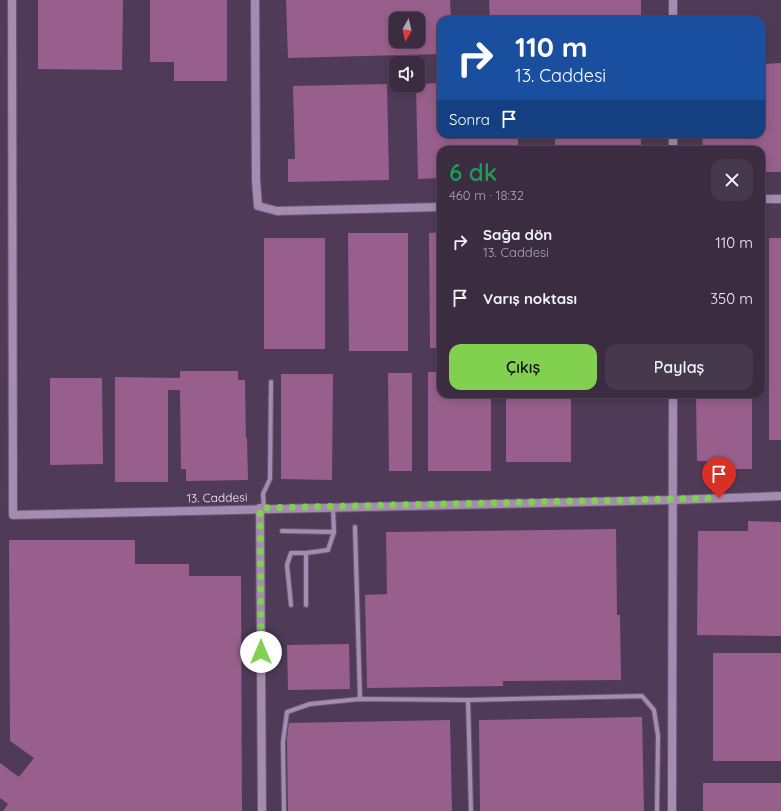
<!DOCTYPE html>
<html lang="tr">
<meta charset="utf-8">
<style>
body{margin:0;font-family:Quicksand,sans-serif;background:#46384d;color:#f1f3f6;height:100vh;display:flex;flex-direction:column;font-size:15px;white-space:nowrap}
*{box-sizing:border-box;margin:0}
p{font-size:13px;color:#aca7b2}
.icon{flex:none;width:22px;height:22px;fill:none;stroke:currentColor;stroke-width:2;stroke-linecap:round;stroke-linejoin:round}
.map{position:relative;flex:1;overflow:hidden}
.side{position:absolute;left:437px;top:146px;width:328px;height:252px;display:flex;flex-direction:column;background:#3b2c42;border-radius:12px;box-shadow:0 2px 10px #0003,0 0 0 1px #54485b}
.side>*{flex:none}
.banner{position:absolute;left:437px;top:16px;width:328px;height:122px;border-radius:12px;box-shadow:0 2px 10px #0003,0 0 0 1px #54485b;background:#1a4fa0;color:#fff;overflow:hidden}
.needle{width:26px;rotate:188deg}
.controls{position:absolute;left:389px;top:12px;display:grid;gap:8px}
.controls a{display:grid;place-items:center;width:36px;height:36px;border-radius:8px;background:#3b2c42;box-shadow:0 2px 10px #0003,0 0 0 1px #54485b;font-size:20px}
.pin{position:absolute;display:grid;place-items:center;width:34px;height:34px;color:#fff;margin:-41px -17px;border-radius:50% 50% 50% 0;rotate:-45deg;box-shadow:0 0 4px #0007}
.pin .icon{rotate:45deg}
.me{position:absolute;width:44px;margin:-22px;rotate:0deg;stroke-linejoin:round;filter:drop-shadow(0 0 3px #0008)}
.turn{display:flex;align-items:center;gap:14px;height:84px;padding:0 12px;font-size:18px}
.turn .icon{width:52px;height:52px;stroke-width:2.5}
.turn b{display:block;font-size:28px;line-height:34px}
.then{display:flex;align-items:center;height:38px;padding:0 12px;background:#0003;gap:8px;font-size:15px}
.round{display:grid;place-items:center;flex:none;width:42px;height:42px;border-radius:12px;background:#46384d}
.headline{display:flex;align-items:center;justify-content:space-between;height:68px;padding:0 12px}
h1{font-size:24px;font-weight:600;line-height:30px;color:#1e9e55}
.button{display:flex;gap:8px;margin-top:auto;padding:8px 12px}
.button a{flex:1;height:46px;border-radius:12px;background:#82d04f;color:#111;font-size:16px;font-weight:600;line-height:46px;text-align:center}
.button a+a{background:#46384d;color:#f1f3f6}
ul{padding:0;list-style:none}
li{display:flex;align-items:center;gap:12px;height:56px;padding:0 12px}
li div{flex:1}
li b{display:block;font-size:15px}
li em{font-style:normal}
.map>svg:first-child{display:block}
</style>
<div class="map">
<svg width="781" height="811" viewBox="0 0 781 811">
<rect width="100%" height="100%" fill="#4f3b58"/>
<!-- building -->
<g fill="#985f8c" fill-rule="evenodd">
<polygon points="38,0 123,0 122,70 38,69"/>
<polygon points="150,0 227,0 227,81 174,81 174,62 150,62"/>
<path d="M286,0H450L451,20H441V54L288,58ZM396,19H418V41H396Z"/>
<polygon points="489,0 641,0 641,20 490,20"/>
<polygon points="781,63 781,172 761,172 761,150 703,150 702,134 761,134 761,64"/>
<polygon points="441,83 441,134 518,134 518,150 441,150 441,178 418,179 416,85 418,85 418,84"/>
<polygon points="387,84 389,180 288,182 288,159 295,159 293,86"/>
<rect x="555" y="134" width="86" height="16"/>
<polygon points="441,232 441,348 430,348 429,233"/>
<polygon points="348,233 408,233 408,351 349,351"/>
<rect x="264" y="238" width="61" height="111"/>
<rect x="769" y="238" width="12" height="202"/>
<polygon points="180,371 238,371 238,380 245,380 246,438 247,438 248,480 186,481 186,469 181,469 180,390 168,390 168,482 115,482 115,377 180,378"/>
<polygon points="428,372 441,372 441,394 491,394 491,471 428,471"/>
<polygon points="388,373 412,373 412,471 389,471"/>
<polygon points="281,374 333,374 332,480 281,479"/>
<polygon points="50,378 102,378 103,464 50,465"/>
<rect x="506" y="394" width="65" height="68"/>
<polygon points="696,394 752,394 752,469 724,469 724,461 697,461"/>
<polygon points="748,521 781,522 781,636 697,635 698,531 748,531"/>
<polygon points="616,529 617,615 620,615 621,680 503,681 503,686 367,688 365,595 387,594 386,532"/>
<polygon points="9,540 135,540 135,564 189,564 189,576 241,576 242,811 3,811 8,804 0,798 0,763 19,777 34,758 10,741"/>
<polygon points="349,644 350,689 288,690 287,645"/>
<rect x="713" y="653" width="68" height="108"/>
<polygon points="642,717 644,811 480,811 479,720"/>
<polygon points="450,720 452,811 288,811 287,739 289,723"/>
<rect x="703" y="783" width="78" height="28"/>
</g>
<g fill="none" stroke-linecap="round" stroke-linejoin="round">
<!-- service casing -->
<g stroke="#6a5872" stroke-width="6">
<g id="service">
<polyline points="264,508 263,494 270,479 271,382"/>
<polyline points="355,527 360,699"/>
<polyline points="282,531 334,532"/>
<polyline points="291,605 287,565 291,553 306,553 328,550 334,532 333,507"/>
<polyline points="306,605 306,553"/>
<polyline points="468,700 471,811"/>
<polyline points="284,811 283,742 287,712 310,704 360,699 468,700 642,696 654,710 658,736 657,811"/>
</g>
</g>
<!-- minor casing -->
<g stroke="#6a5872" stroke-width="10">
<g id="minor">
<polyline points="12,0 13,515 673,500 781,496"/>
<polyline points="255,0 256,180 258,206 277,211 441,207"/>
<polyline points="673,20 673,0"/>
<polyline points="673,150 673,134"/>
<polyline points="761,199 781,199"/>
<polyline points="260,508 262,811"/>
<polyline points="672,811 673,394"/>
</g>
</g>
<!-- service -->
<use href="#service" stroke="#a38cae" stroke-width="4"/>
<!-- minor -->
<use href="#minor" stroke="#a38cae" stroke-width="8"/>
</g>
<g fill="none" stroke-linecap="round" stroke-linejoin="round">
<!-- route -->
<polyline stroke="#82d04f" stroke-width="7" stroke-dasharray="0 12.6" points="261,652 260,508 719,498"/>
</g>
<g text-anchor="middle" stroke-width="4" stroke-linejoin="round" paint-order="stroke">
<!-- street labels -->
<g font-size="12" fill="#f3e6f9" stroke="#4f3b58">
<text transform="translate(217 498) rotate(-1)" y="4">13. Caddesi</text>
</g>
</g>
</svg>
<div class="controls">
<a><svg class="needle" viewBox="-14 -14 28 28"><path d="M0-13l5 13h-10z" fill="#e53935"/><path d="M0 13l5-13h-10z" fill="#aca7b2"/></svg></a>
<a><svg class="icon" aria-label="sound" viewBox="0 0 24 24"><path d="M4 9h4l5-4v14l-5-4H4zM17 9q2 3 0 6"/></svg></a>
</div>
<div class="pin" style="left:719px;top:498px;background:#d93025"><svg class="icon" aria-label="arrive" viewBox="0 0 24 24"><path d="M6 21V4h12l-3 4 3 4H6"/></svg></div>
<svg class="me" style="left:261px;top:652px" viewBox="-20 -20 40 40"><circle r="19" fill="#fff"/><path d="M0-13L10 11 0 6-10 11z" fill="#82d04f"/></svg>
<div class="banner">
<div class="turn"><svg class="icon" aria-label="right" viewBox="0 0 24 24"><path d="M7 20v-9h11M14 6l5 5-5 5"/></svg><div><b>110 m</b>13. Caddesi</div></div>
<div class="then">Sonra<svg class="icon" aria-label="arrive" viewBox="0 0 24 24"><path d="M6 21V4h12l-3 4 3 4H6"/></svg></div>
</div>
<section class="side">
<div class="headline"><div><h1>6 dk</h1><p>460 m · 18:32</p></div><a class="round"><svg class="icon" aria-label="close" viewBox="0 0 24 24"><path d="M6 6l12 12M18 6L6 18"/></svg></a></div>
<ul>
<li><svg class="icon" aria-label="right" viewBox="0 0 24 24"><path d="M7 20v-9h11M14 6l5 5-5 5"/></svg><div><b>Sağa dön</b><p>13. Caddesi</p></div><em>110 m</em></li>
<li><svg class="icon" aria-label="arrive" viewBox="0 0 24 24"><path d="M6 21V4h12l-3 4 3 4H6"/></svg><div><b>Varış noktası</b></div><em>350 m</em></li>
</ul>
<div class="button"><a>Çıkış</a><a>Paylaş</a></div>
</section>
</div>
